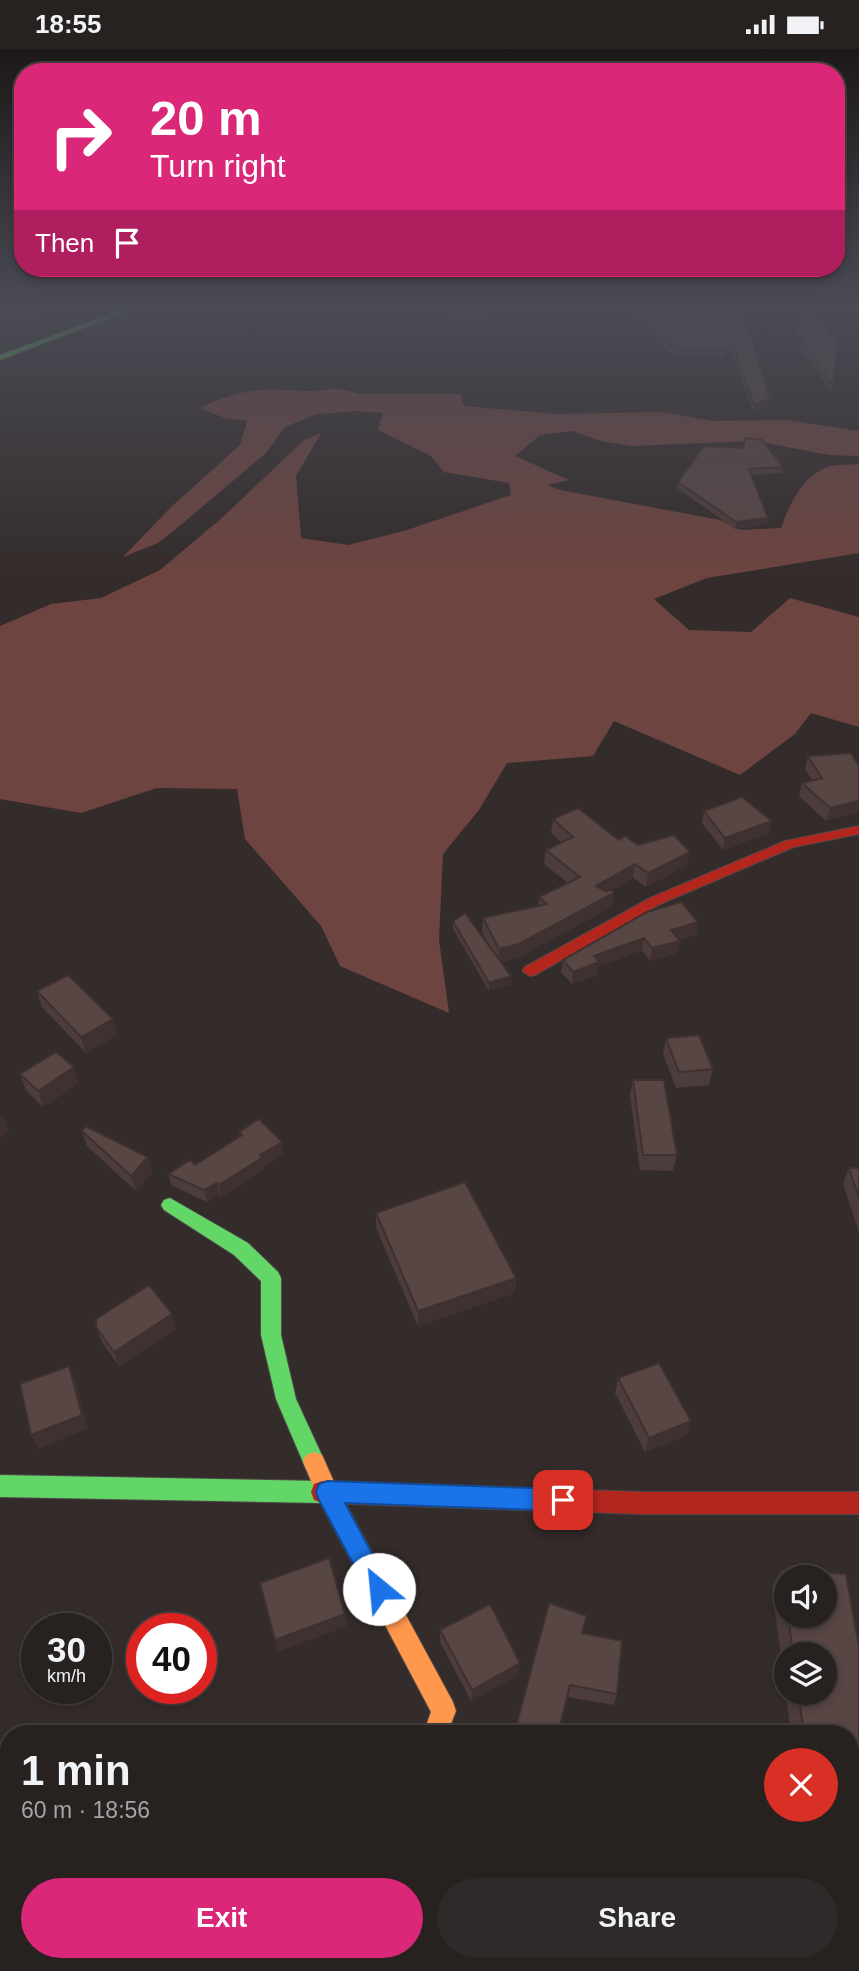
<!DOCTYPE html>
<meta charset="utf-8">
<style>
body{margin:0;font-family:Helvetica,sans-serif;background:#2f2929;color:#f1f3f6;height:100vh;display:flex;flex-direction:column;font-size:26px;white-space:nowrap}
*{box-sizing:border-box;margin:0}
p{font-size:23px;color:#a4a3a5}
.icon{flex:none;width:38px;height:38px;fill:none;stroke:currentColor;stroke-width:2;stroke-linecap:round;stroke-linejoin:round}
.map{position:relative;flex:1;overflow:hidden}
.sheet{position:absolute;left:0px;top:1676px;width:859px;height:247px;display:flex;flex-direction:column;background:#272120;border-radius:28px 28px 0 0;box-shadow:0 4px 10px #0003,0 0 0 2px #433e3e}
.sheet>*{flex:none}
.banner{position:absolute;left:14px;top:14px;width:831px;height:214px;border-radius:28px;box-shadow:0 4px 10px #0003,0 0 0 2px #433e3e;background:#db2777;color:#fff;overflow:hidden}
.controls{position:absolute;left:774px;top:1516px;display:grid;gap:14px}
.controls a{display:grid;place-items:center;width:63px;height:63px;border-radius:50%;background:#272120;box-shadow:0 4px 10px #0003,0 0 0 2px #433e3e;font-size:35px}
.speed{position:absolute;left:21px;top:1564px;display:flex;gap:14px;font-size:35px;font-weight:700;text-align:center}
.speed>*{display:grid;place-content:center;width:91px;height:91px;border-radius:50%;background:#272120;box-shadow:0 4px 10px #0003,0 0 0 2px #433e3e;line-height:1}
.speed small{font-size:18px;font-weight:400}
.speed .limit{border:10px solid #d22;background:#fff;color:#111}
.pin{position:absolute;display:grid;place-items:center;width:60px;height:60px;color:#fff;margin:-30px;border-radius:14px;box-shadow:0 4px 10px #0006}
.me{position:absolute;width:77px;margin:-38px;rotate:332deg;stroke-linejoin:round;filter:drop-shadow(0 0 5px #0008)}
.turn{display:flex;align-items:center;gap:24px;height:147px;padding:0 21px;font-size:32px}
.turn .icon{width:91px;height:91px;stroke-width:2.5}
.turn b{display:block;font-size:49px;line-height:60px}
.then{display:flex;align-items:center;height:66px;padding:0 21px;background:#0003;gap:14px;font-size:26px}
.round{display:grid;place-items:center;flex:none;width:74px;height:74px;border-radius:37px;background:#2f2929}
.headline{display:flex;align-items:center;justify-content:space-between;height:119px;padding:0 21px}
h1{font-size:42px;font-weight:700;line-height:52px}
.action{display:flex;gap:14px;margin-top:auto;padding:14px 21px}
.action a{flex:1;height:80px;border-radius:42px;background:#db2777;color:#fff;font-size:28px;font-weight:700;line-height:80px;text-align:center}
.action a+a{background:#2f2929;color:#f1f3f6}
.status{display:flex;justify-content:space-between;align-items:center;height:49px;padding:0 35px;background:#272120;direction:ltr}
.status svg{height:19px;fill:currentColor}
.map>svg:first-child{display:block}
</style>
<div class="status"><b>18:55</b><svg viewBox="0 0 49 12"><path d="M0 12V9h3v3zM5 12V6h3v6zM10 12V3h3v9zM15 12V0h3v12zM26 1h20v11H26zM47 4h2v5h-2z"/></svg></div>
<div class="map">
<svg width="859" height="1922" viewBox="0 0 859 1922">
<rect width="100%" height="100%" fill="#342c2b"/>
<!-- green -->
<path fill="#6d4440" d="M336,339L360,345H460L464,357L555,365L660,363L713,372L787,371L859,382V407L829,406L756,392L632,397L600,392L573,382L540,386L515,407L569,431L547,436L560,441L720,471L741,481L781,479C790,454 803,425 831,417C840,415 850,416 859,415V504L707,529L654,550L689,581L751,583L790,549L859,568V678L811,664L795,685L740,726L614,672L593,707L507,714L479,761L443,805L439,891L449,964L340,917L321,877L245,790L237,740L157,739L81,764L0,750V577L51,555L101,549L160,521L224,467L304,391L321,384L296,427L301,489L348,496L407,481L511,446L509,434L444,423L431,407L378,381L383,364L356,362L317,365L285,378L266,404L183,474L158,494L123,508L171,458L240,396L247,372L225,369L199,359C220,350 240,342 264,341C289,340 311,345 336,339Z"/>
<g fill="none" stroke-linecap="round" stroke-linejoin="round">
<!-- street casing -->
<g stroke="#504948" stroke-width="3">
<polygon id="street" points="315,1914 359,1914 356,1922 312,1922"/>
</g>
<!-- fast casing -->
<g stroke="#504948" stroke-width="2">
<g id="fast">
<polygon points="136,256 144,256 0,311 0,306"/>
<polygon points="170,1149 248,1194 278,1223 281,1229 281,1286 296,1350 325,1413 322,1420 314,1423 306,1420 276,1350 261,1286 261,1232 234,1206 164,1161 161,1156 164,1151"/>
<polygon points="0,1426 322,1432 330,1435 333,1443 330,1451 322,1454 0,1448"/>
</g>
</g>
<!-- slow casing -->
<g stroke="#504948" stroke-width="2">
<polygon id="slow" points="314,1403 322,1406 335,1435 453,1653 456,1662 447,1685 423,1685 431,1663 319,1451 303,1413 306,1406"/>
</g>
<!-- jam casing -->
<g stroke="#504948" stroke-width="2">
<g id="jam">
<polygon points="859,777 859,785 794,798 660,855 535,926 530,927 522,922 525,918 650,849 785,792"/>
<polygon points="322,1432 642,1443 859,1443 859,1465 642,1465 322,1454 314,1451 311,1443 314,1435"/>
</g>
</g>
<!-- street -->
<use href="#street" fill="#6e6766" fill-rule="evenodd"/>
<!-- fast -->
<use href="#fast" fill="#63d668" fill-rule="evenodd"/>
<!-- slow -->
<use href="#slow" fill="#ff974d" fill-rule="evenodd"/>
<!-- jam -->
<use href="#jam" fill="#b3261e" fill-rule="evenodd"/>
</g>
<!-- wall -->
<g fill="#4c3c3b" fill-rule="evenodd">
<polygon points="426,256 480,256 492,274 491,280 466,283"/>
<polygon points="649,256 742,256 770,350 768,357 753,362 731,301 725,309 673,305 625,267 626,261 653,258"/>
<polygon points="836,256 859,256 859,258 841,258"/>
<polygon points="795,282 833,337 831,343 794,288"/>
<polygon points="743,399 783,418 782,424 752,426 768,469 767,475 735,480 677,439 678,433"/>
<polygon points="808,707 859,717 826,772 799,747 802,734 812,731 805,720"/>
<polygon points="704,762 769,784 723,801 702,774"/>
<polygon points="553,770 638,796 687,816 646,838 633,829 612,841 614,844 612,858 518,909 501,913 511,927 511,935 489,942 453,880 453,872 492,901 482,883 483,869 538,857 539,848 568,834 544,815 546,801 561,793 551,784"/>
<polygon points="698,873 696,886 679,891 680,892 677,904 650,912 642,901 598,918 597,926 572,935 561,923 563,911"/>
<polygon points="37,942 113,970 117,986 86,1004 42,958"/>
<polygon points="666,989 713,1020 709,1036 676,1039 663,1005"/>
<polygon points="20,1025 79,1034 43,1058 26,1041"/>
<polygon points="633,1031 677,1106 673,1122 640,1121 630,1046"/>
<polygon points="82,1082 148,1108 152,1124 136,1142 87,1097"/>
<polygon points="239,1083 283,1104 264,1117 264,1120 221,1148 219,1145 207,1153 171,1136 168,1125 195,1116 240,1088"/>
<polygon points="849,1119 859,1119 859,1184 843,1134"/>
<polygon points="376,1164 516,1229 515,1244 418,1277 376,1179"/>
<polygon points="172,1265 176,1280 119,1317 102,1293 96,1278"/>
<polygon points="618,1329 687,1386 645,1403 615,1344"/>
<path d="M781,1521L859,1598V1756L850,1755V1685H791L772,1539ZM786,1528L824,1566H786ZM786,1605H824V1643H786Z"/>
<polygon points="440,1581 518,1626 471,1652 440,1593"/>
<polygon points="582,1584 617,1645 614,1656 567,1648"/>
</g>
<!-- shaded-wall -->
<g fill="#3e3130">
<polygon points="88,256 122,256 0,281 0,274"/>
<polygon points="492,274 491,280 466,283 466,276"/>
<polygon points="732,294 731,301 725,309 726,302"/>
<polygon points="770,350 768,357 753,362 754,355"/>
<polygon points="768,469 767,475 735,480 736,473"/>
<polygon points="859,752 859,764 826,772 830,759"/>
<polygon points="772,772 769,784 723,801 725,789"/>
<polygon points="690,803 687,816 646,838 648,824"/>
<polygon points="635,815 633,829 594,851 596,837"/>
<polygon points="614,844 612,858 518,909 499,914 499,900"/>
<polygon points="698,873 696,886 669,894 671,881"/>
<polygon points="644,889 642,901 598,918 597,926 572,935 573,923 594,907"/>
<polygon points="680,892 677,904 650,912 652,899"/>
<polygon points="511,927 511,935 489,942 489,934"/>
<polygon points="113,970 117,986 86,1004 81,988"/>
<polygon points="74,1018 79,1034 43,1058 38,1042"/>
<polygon points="3,1067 9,1082 0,1090 0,1069"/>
<polygon points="282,1093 283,1104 264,1117 264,1120 221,1148 219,1136 260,1106"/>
<polygon points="148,1108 152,1124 136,1142 131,1127"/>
<polygon points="217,1134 219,1145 207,1153 204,1141"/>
<polygon points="516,1229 515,1244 418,1277 418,1262"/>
<polygon points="172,1265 176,1280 119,1317 114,1303"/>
<polygon points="69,1317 75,1331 88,1380 38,1400 31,1386"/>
<polygon points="691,1372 687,1386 645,1403 649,1389"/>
<polygon points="345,1565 347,1577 278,1603 275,1591"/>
<polygon points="520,1614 518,1626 471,1652 472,1641"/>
</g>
<!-- building -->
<g fill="#584645" stroke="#3e3130" stroke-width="2">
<polygon points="0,256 88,256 0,274"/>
<polygon points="436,256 480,256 492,274 466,276"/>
<polygon points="658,256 742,256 770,350 754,355 732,294 726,302 674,299 626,261 661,258"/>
<polygon points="810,256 837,293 833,337 795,282"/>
<polygon points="745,389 762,391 783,418 749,420 768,469 736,473 678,433 704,397 743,399"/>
<polygon points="851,704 859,717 859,752 830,759 802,734 822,729 808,707"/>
<polygon points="742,748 772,772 725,789 704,762"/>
<polygon points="578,759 619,791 625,787 638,796 674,786 690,803 648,824 635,815 596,837 605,842 612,841 614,844 519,895 499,900 483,869 547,855 539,848 580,828 546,801 573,788 553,770"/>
<polygon points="681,853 698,873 671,881 680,892 652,899 644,889 594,907 599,913 573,923 563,911 647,863"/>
<polygon points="465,864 511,927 489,934 453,872"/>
<polygon points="68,926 113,970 81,988 37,942"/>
<polygon points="699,986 713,1020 679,1023 666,989"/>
<polygon points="56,1003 74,1018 38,1042 20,1025"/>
<polygon points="633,1031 664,1031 677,1106 643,1106"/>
<polygon points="259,1070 282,1093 260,1106 262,1109 219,1136 217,1134 204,1141 168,1125 190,1111 195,1116 242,1086 239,1083"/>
<polygon points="85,1077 148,1108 131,1127 82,1082"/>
<polygon points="849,1119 859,1119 859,1149"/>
<polygon points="465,1133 516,1229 418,1262 376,1164"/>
<polygon points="149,1236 172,1265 114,1303 96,1278 96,1270"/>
<polygon points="659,1314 691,1372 649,1389 618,1329"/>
<polygon points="69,1317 82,1366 31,1386 20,1335"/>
<polygon points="329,1509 345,1565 275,1591 260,1534"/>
<polygon points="781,1521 846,1525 859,1598 859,1741 850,1741 850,1685 804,1685 798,1643 824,1643 824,1605 793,1605 788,1566 824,1566 824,1528 786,1528 786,1554"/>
<polygon points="549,1554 587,1567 582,1584 622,1592 617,1645 570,1636 558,1685 514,1685"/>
<polygon points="490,1555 520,1614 472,1641 440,1581"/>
</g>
<!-- sky -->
<linearGradient id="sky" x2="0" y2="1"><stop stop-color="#1d1818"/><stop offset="0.49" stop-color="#4a4b55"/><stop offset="1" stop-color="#4a4b55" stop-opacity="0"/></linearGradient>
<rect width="859" height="525" fill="url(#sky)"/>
<!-- route -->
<polygon fill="#1a73e8" stroke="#114b97" stroke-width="2" points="327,1432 563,1440 571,1444 574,1451 571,1459 563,1462 345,1454 391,1540 387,1548 379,1552 371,1548 319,1451 316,1443 319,1435"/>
</svg>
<div class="controls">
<a><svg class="icon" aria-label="sound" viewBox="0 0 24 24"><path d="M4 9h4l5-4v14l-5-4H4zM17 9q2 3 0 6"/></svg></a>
<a><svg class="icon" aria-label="layers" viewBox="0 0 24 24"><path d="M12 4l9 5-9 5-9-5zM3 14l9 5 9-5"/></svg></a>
</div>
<div class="speed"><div>30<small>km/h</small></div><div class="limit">40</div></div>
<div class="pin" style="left:563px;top:1451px;background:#d93025"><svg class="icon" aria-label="arrive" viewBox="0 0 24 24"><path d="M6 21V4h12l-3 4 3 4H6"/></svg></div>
<svg class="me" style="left:379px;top:1540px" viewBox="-20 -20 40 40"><circle r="19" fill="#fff"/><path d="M0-13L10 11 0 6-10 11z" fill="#1a73e8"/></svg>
<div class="banner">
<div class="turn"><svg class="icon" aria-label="right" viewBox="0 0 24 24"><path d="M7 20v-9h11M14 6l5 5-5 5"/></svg><div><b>20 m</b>Turn right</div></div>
<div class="then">Then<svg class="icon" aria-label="arrive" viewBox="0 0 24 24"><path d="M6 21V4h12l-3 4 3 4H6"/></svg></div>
</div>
<section class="sheet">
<div class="headline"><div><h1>1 min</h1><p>60 m · 18:56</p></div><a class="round" style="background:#d93025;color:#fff"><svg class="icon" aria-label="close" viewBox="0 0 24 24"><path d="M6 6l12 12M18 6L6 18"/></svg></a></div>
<div class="action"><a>Exit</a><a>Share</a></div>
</section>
</div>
